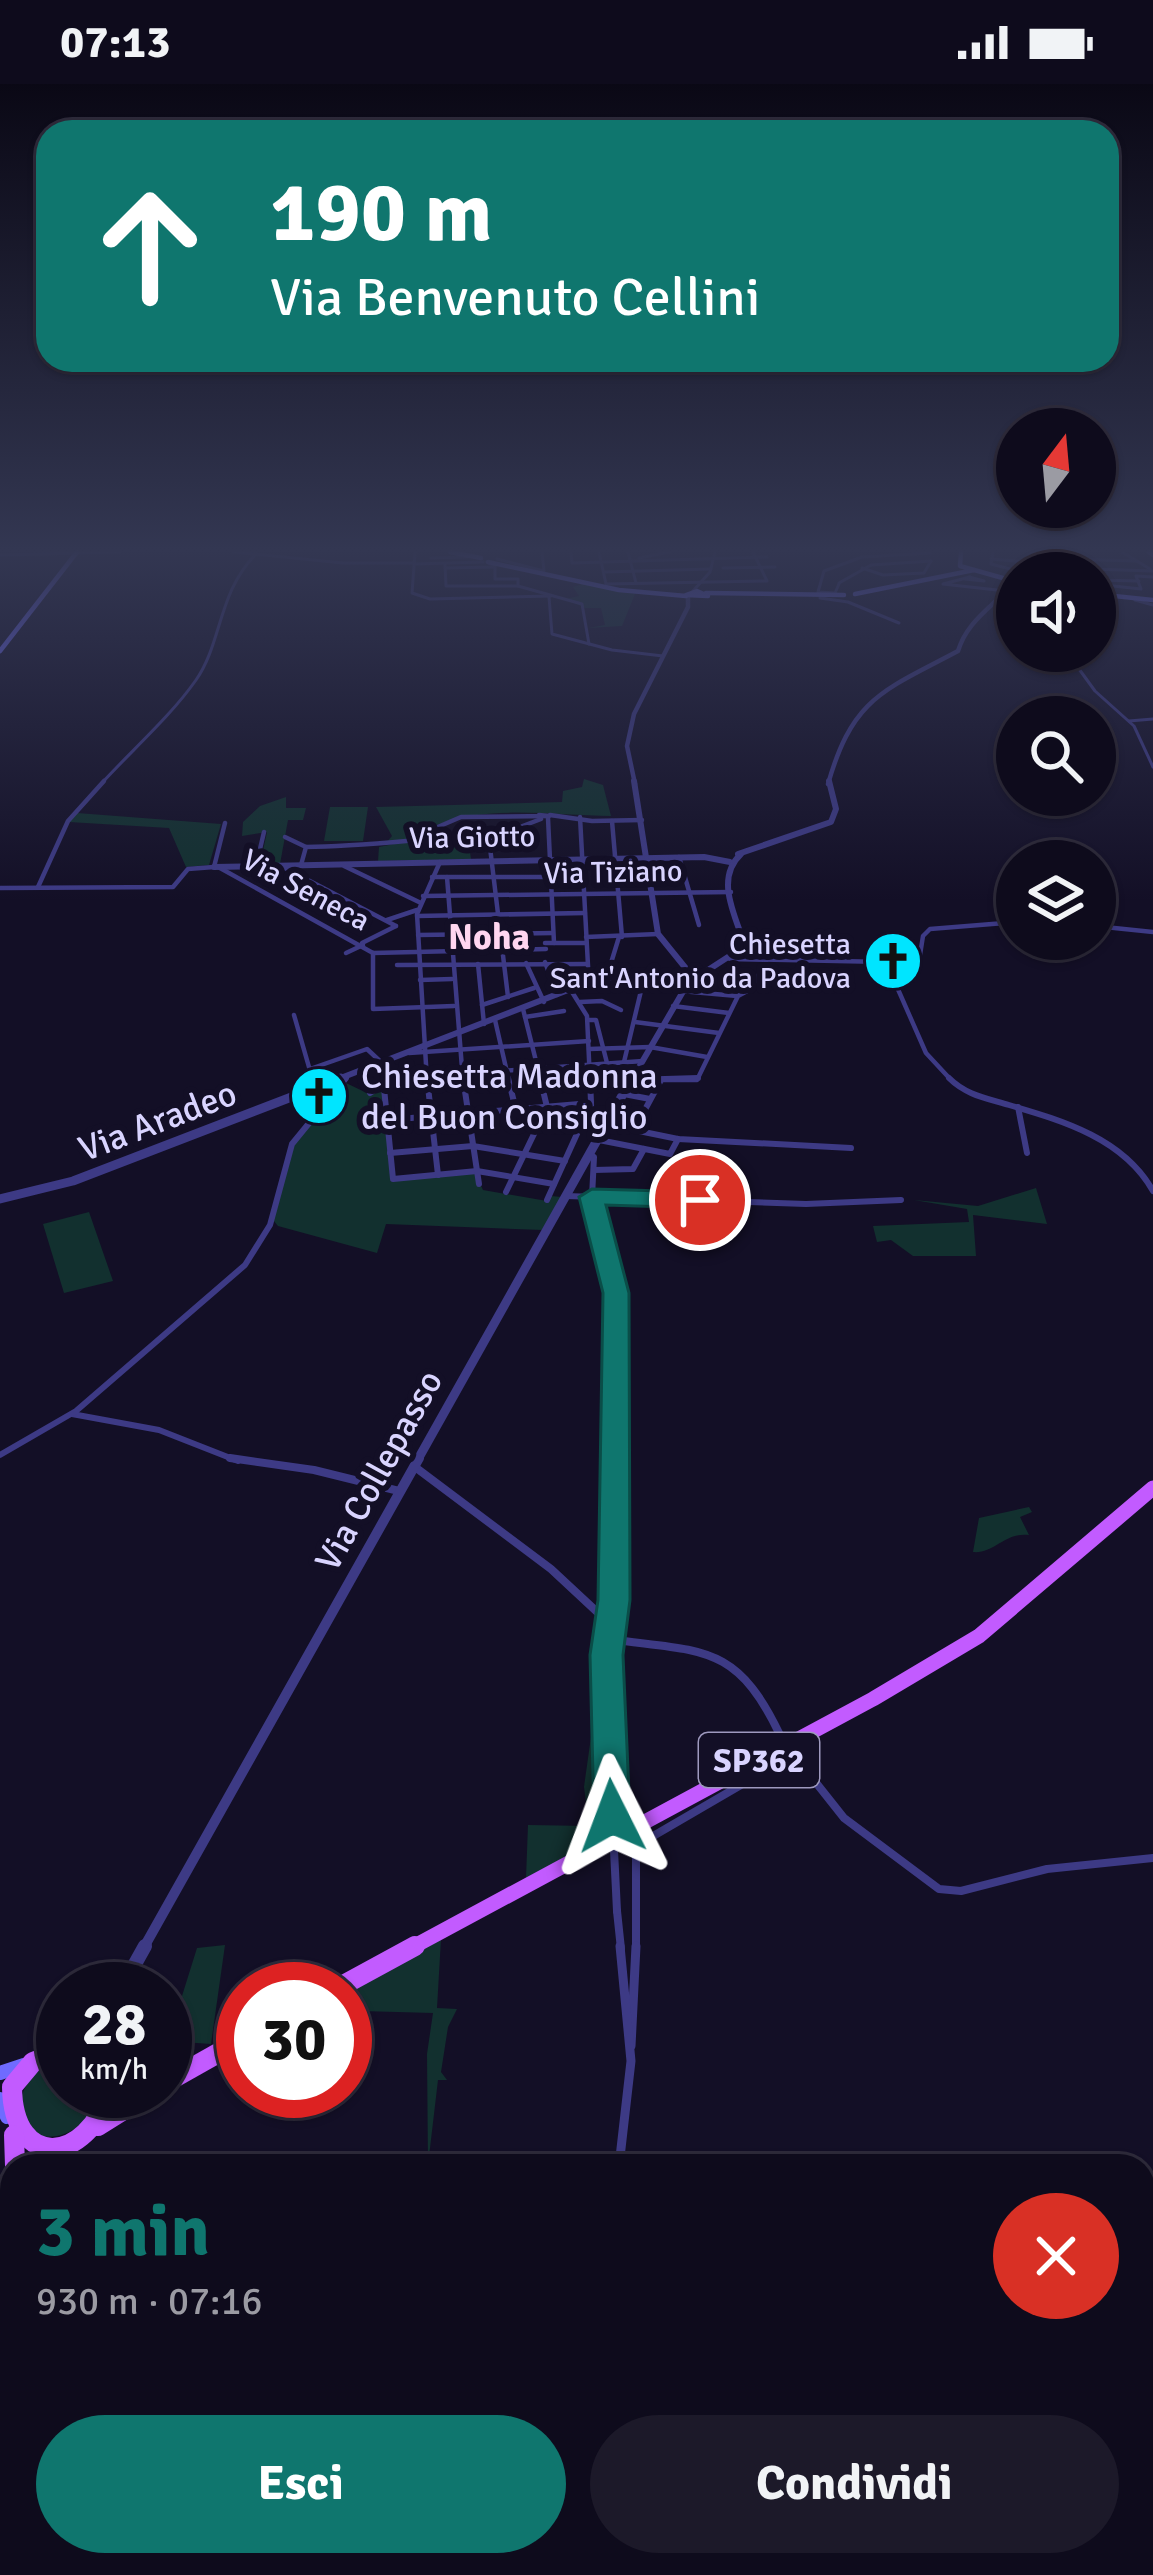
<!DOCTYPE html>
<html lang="it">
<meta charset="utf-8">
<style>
body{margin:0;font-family:Signika,sans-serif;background:#1c1929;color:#f1f3f6;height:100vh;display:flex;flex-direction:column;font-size:45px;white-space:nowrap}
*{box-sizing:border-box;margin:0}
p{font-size:39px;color:#9b9ba3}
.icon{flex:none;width:66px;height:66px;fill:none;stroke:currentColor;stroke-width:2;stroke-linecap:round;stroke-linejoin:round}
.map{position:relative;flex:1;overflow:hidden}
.drawer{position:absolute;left:0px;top:2070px;width:1155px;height:423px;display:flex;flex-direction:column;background:#0e0b1c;border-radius:36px 36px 0 0;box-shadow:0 3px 9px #0004,0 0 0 3px #2e2b3b}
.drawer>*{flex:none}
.banner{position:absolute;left:36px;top:36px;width:1083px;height:252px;border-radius:36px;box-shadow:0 3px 9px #0004,0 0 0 3px #2e2b3b;background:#0f766e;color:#fff;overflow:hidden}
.needle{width:78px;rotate:16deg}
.fabs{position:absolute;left:996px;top:324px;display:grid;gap:24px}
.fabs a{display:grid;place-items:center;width:120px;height:120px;border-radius:50%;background:#0e0b1c;box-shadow:0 3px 9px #0004,0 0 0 3px #2e2b3b;font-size:60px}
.speed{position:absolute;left:36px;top:1878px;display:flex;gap:24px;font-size:60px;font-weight:700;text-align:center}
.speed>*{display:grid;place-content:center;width:156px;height:156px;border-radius:50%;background:#0e0b1c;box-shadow:0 3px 9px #0004,0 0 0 3px #2e2b3b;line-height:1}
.speed small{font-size:30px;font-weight:400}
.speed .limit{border:18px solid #d22;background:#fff;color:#111}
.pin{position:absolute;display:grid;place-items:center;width:102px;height:102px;color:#fff;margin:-51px;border:6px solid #fff;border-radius:50%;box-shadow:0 3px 12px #0007}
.me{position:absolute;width:132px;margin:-66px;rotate:357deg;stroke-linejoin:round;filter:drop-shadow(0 0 9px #0008)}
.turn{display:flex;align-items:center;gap:42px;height:252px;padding:0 36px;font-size:54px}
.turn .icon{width:156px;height:156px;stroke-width:2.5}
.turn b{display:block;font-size:84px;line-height:102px}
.round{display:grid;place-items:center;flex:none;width:126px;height:126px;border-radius:63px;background:#1c1929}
.summary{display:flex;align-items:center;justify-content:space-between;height:204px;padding:0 36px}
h1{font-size:72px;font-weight:800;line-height:90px;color:#0f766e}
.action{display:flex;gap:24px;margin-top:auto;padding:24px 36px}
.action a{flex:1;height:138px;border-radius:72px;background:#0f766e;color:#fff;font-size:48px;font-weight:800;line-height:138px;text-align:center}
.action a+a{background:#1c1929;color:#f1f3f6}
.status{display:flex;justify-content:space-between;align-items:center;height:84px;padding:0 60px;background:#0e0b1c;direction:ltr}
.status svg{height:33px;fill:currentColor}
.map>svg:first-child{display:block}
</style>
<div class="status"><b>07:13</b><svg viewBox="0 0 49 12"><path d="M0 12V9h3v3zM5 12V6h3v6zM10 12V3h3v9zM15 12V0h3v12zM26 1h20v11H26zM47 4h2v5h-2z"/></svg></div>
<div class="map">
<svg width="1153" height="2491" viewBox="0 0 1153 2491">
<rect width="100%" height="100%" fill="#130f26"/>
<!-- green -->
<g fill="#12302f">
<polygon points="582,500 635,510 622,542 588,544 605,541 601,524 585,524 566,515 579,512 573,503"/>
<path d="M584,695L603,701L611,732C553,732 485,719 429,744V752L386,759L392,752L376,723L562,718L563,707L582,703Z"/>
<polygon points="286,713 286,724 306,724 303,736 288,736 280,780 260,780 267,748 242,752 243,738 260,722"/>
<polygon points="330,723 368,723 363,757 324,757"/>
<polygon points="77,729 221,740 209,781 186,783 169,744 69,738"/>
<polygon points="418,755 419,763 469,761 471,775 378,777 379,763"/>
<polygon points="346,999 371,1011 382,1006 391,1096 475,1089 483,1106 547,1117 551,1112 562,1113 543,1146 386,1140 377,1169 278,1142 273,1136 294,1060"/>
<polygon points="1036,1104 1047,1140 973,1131 976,1172 913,1172 891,1156 877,1158 873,1142 969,1138 967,1125 914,1116 978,1122"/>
<polygon points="89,1128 113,1197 64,1209 43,1140"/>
<path d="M1029,1423L1032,1428L1020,1433L1029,1451C1004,1448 995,1470 973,1468L979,1434Z"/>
<polygon points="602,1574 607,1751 526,1794 528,1741 589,1742 584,1703"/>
<polygon points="441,1855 437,1924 457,1925 448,1943 441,1988 447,1996 438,1996 428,2081 427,1970 433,1929 361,1927 345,1931 345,1907"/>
<polygon points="225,1861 211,1960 168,1957 197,1864"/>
<path d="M63,1977V2007H97C93,2038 68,2057 38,2052L18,2026C23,1999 35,1983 63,1977Z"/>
</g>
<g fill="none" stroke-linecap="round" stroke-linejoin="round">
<!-- stream -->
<g stroke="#0c2248" stroke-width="4.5">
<polyline points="0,2454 12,2448"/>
<polyline points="26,2481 27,2491"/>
</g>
<!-- pedestrian -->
<g stroke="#3d3a85" stroke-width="3">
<polyline points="431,474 467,473"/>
<polyline points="445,484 495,483"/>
</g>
<!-- minor-far4 -->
<g stroke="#3d3a85" stroke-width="3">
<polyline points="233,468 343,479 414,479"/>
<polyline points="571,468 572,479 767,473"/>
<polyline points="599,468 606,500 767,497 753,468"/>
<polyline points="628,468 636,499"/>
<polyline points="993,468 991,480 1026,489"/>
<polyline points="1122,468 1150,485"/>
<polyline points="415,469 412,509 430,515 551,512"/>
<polyline points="0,471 120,468"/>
<polyline points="639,474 669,468"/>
<polyline points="1030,474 1137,477"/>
<polyline points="497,475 544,487 542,468"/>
<polyline points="991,475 1029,478"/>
<polyline points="487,478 495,483 495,495 518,495 518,502 582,520 589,560"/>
<polyline points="414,480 483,478"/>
<polyline points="445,480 446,502 518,502"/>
<polyline points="1028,483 1153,487"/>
<polyline points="723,484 775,483"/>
<polyline points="862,484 883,491 924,489 931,477"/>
<polyline points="604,488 711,485"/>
<polyline points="970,493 943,500 1006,507"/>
<polyline points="965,495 984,497 969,493"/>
<polyline points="1095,496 1139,497"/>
<polyline points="839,499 871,481 931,477"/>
<polyline points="839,500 835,509 818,508 824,487 862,473 930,469"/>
<polyline points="1095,500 1141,505 1136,492 1153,493"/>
<polyline points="693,507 710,488 715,468"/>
<polyline points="1005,510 1008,519 1017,522"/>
<polyline points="549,513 552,550 612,566 663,572"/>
<polyline points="820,514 848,518 899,539"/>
<polyline points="1135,516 1153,521"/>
<polyline points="1095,534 1109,539 1095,538"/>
<polyline points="1051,567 1071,574 1095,607 1134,642 1153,683"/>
<polyline points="1129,637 1153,635"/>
<path d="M101,700C132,666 170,633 196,596C222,559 218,508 256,470"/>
</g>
<!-- minor-far3 -->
<g stroke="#3d3a85" stroke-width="4.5">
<polyline points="550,731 592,737 642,736"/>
<polyline points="580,733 589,900"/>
<polyline points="548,734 554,859"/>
<polyline points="612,737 622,853"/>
<polyline points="285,753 306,763"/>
<polyline points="433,753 433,745 461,733 549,732 539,731"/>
<polyline points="679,773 699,841"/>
<path d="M301,781L306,763C369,763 429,753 492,751"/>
<polyline points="256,782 264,748"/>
<polyline points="344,782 421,819"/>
<polyline points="283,783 396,842"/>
<polyline points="220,784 373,869"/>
<polyline points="432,793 551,793"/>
<polyline points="447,793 463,997"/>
<polyline points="38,803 68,737 104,697"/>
<polyline points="0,804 173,803 188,785 214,783 225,739"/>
<polyline points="423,812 731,808"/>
<polyline points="417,832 585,829"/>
<polyline points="387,836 417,826"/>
<polyline points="1095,842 1153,848"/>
<polyline points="418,851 553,849"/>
<polyline points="586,853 658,850"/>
<polyline points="362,859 396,842"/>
<polyline points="545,859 586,859"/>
<polyline points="346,869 363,861"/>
<polyline points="373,869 546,865"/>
<polyline points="373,869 373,925 454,922"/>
<polyline points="730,875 886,878 926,969 952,997"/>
<polyline points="545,878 557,911"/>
<polyline points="886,878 920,871 923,852 930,845 1017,838"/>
<polyline points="526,879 544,918"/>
<polyline points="478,880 484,940"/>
<polyline points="397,881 587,880"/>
<polyline points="616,892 611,879 619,853"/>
<polyline points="420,896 452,895"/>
<polyline points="681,907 737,912"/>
<polyline points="572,908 587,932 590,997"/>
<polyline points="508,913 489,755 541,735"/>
<polyline points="580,918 602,917 621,926"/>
<polyline points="482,921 534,904"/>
<polyline points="673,922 729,929"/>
<polyline points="523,925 541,997"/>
<polyline points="294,931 313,997"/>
<polyline points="525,933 564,927"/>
<polyline points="495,936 509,997"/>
<polyline points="588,936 596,936 607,979"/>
<polyline points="635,938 719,949"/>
<polyline points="589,965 650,963 707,973"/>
<polyline points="409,969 589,957"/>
<polyline points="624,978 645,890"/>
<polyline points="310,985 367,965 382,979 384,997"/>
<polyline points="590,986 639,984"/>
<polyline points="384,995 643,977"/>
<polyline points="632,996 697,996 738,912 751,905 766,877"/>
<polyline points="344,997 347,993"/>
<polyline points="427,997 417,830 440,778"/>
</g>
<!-- minor-far2 -->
<g stroke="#3d3a85" stroke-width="6">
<polyline points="312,994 315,1005"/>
<polyline points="383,994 393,1095 477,1087 554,1100"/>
<polyline points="427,994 438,1091"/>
<polyline points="463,994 479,1100"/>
<polyline points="508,994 516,1026"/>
<path d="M949,994C966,1011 986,1014 1009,1021C1064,1037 1124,1055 1153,1107"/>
<polyline points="384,995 403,994"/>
<polyline points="632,996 698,994"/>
<polyline points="661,996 634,1046 678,1055 851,1064"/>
<polyline points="542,1001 592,997"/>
<polyline points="370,1009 384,1000"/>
<polyline points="624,1010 650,1015"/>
<polyline points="1018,1023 1027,1069"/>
<polyline points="613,1031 639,1036"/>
<polyline points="387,1036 591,1019 592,1048"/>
<polyline points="599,1056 670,1070 678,1055"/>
<polyline points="390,1069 473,1062 565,1077"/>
<polyline points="589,1070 594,1073 592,1113 616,1209 615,1377"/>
<polyline points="594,1086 633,1085 644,1065"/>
<polyline points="506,1108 547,1023 540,994"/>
<polyline points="566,1112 806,1120 901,1116"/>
<polyline points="547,1116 591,1019 590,994"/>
<polyline points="72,1330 159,1346 238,1377"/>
<polyline points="0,1371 76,1327 245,1181 270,1141 292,1060 346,994"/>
</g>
<!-- minor-far1 -->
<g stroke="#3d3a85" stroke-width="8">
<polyline points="230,1374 314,1386 399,1407"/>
<polyline points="415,1383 551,1485 609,1539"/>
<path d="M609,1555C701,1568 736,1558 780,1651"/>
<polyline points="610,1685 606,1571 614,1516 615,1374"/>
<polyline points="617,1827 621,1865"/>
<polyline points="636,1865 636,1762 789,1673 798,1676 844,1734 939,1805 961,1807 1047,1785 1153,1774"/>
</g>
<!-- minor -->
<g stroke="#3d3a85" stroke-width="9">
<polyline points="631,1962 636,1862"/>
<polyline points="619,2082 631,1977 620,1862"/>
<polyline points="1143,2460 1153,2456"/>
<polyline points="935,2481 970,2485 1055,2481"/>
<polyline points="532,2491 535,2481"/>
</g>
<!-- tertiary-far4 -->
<g stroke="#3d3a85" stroke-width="4.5">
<polyline points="1023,489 1032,468"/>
<polyline points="635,700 627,662 634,630 688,523 688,513"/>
<path d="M828,700C853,613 883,607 958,567C968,534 996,522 1017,494"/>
</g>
<!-- tertiary-far3 -->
<g stroke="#3d3a85" stroke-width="6">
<polyline points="634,697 658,850 688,887"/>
<polyline points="738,770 831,738 836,725 829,697"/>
<polyline points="214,783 704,773 730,778"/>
<polyline points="333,997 599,894 684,889"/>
<path d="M631,997L688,899L745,862C736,833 714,795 741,770"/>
</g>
<!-- tertiary-far2 -->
<g stroke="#3d3a85" stroke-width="9">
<polyline points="0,1115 73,1097 341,994"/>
<polyline points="417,1377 632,994"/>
</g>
<!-- tertiary-far1 -->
<polyline stroke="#3d3a85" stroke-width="10" points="143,1865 419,1374"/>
<!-- tertiary -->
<polyline stroke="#3d3a85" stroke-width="14" points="121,1905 145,1862"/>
<!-- secondary-far1 -->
<g stroke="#6f6bff" stroke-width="4.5">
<polyline points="450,468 481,474"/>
<polyline points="961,468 960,482 1017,498"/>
<polyline points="1149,468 1153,471"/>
<polyline points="488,478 619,506 686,512"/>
<polygon points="697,507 708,512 686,511"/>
<polyline points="706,509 844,511"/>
<polyline points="855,510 974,486"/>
<polyline points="1095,510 1153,516"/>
<polyline points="0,567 77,468"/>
</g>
<!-- secondary -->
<g stroke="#6f6bff" stroke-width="14">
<polyline points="0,1989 24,1981"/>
<polyline points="0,2015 7,2033"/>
</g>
<!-- primary-far1 -->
<polyline stroke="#c25bff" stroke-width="15" points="409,1865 873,1615 979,1552 1153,1404"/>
<!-- primary -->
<g stroke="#c25bff" stroke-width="20">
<polyline points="336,1905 415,1862"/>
<path d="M63,1966L33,1978L12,2003C13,2087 87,2080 110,2007"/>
<polyline points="165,1999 243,1955"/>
<polyline points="98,2042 154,2007"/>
<polyline points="14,2051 15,2082"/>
<polyline points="28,2082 51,2066"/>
<polyline points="0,2121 12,2093"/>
</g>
<!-- minor-bridge -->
<polyline stroke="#3d3a85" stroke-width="8" points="610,1685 617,1827"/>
</g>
<!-- sky -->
<linearGradient id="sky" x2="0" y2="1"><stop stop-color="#0a0815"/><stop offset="0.57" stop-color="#333752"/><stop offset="1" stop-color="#333752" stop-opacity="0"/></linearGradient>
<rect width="1153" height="817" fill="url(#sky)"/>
<!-- route -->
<polygon fill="#0f766e" stroke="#0a4d48" stroke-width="3" points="592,1105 700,1108 713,1116 700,1124 606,1121 629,1209 630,1516 623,1571 630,1732 625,1744 612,1748 600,1744 594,1732 590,1571 598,1516 603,1209 579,1113"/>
<!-- icons -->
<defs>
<g id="church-disc" transform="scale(3)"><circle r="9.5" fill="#00e5ff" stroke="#130f26"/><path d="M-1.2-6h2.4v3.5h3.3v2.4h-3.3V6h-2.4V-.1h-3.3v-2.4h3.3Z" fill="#111"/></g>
</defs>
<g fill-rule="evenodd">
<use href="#church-disc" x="893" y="877"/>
<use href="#church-disc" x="319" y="1012"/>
</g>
<g text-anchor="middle" stroke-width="12" stroke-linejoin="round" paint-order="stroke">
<!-- far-street labels -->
<g font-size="30" fill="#d9d4ff" stroke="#130f26">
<text transform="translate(472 753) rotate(-1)" y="10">Via Giotto</text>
<text transform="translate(613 788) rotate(-1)" y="10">Via Tiziano</text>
<text transform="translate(306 806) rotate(28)" y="10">Via Seneca</text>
</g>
<!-- far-poi labels -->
<g font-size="30" fill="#d9d4ff" stroke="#130f26" text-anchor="end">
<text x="851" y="870">Chiesetta<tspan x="851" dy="34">Sant'Antonio da Padova</tspan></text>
</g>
<!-- shield labels -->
<rect fill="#130f26" stroke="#9e99be" stroke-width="3" x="699" y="1649" width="120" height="54" rx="9"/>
<g font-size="33" font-weight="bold" fill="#d9d4ff">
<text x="759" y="1688">SP362</text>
</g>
<!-- far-quarter labels -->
<g font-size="36" font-weight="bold" fill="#ffd6f0" stroke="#130f26">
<text x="489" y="865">Noha</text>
</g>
<!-- poi labels -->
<g font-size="36" fill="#d9d4ff" stroke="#130f26" text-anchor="start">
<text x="361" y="1004">Chiesetta Madonna<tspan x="361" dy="41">del Buon Consiglio</tspan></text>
</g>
<!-- street labels -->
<g font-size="36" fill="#d9d4ff" stroke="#130f26">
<text transform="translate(157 1036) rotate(-21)" y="13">Via Aradeo</text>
<text transform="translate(378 1386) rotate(-61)" y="13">Via Collepasso</text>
</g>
</g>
</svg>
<div class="fabs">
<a><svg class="needle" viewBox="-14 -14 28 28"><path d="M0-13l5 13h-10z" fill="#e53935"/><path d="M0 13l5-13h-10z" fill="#9b9ba3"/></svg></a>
<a><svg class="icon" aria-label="sound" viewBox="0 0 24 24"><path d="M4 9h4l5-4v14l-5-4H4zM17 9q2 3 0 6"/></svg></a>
<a><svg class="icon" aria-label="search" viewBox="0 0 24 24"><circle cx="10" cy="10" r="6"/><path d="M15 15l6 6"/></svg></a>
<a><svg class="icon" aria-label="layers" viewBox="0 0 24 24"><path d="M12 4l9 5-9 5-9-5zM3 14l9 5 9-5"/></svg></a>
</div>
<div class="speed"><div>28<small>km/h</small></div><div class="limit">30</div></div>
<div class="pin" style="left:700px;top:1116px;background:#d93025"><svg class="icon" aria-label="arrive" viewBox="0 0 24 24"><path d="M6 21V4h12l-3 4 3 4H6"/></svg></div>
<svg class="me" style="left:612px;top:1732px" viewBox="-20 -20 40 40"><path d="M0-17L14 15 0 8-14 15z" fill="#0f766e" stroke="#fff" stroke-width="4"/></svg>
<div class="banner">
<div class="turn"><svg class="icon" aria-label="ahead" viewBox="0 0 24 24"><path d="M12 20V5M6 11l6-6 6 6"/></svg><div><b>190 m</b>Via Benvenuto Cellini</div></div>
</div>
<section class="drawer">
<div class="summary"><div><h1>3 min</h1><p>930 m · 07:16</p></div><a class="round" style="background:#d93025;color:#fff"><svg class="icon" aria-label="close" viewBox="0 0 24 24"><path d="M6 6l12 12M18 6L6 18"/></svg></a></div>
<div class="action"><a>Esci</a><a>Condividi</a></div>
</section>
</div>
